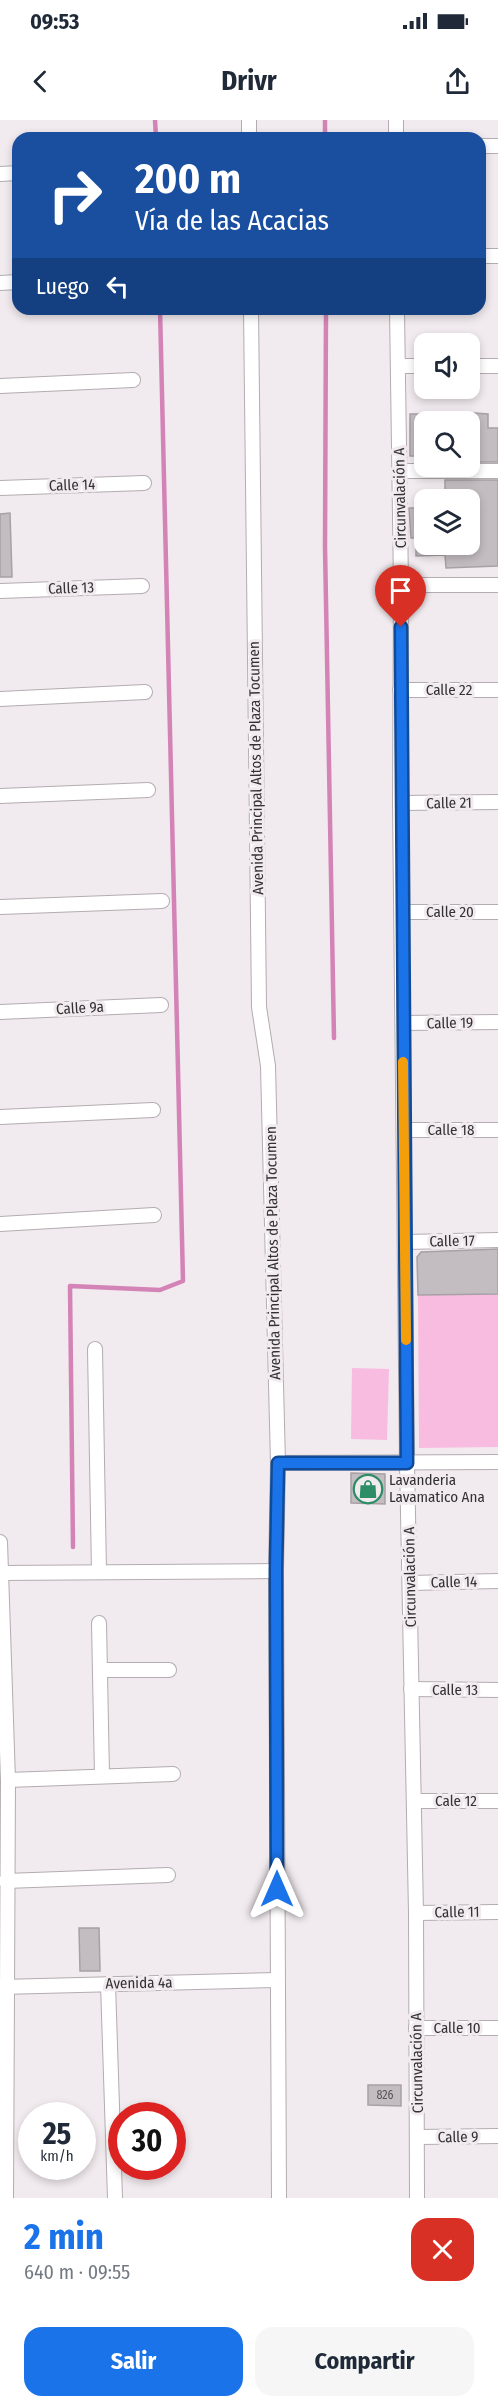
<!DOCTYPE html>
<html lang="es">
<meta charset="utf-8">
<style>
body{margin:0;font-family:"Fira Sans Condensed",sans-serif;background:#f6f6f7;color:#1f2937;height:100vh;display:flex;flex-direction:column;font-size:22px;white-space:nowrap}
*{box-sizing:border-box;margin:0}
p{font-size:20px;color:#747a83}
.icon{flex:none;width:33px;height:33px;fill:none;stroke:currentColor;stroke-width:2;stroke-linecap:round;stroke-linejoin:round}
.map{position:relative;height:2078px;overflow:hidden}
.sheet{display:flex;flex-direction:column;background:#fff;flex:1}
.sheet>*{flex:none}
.guide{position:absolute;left:12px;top:12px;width:474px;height:183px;border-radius:18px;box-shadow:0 3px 9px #0003;background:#1a4fa0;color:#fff;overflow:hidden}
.buttons{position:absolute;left:414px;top:213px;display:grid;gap:12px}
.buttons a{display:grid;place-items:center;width:66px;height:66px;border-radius:12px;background:#fff;box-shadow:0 3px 9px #0003;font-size:30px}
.speed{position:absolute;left:18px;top:1982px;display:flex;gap:12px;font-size:30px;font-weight:700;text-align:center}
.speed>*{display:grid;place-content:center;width:78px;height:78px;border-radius:50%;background:#fff;box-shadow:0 3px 9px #0003;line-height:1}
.speed small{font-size:15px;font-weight:400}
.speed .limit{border:9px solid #d22;background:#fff;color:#111}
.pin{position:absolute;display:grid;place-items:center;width:51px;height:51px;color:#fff;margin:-62px -26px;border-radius:50% 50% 50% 0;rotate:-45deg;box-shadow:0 0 6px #0007}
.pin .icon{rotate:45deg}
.me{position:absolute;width:66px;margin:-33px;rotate:0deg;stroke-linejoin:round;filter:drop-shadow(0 0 4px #0008)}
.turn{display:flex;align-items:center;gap:21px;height:126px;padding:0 24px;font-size:27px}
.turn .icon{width:78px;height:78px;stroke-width:2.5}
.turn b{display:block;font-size:42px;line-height:51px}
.then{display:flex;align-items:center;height:57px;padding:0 24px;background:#0003;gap:12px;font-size:22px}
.round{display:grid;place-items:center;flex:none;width:63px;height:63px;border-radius:18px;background:#f6f6f7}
.head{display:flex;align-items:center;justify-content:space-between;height:102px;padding:0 24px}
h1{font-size:36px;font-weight:700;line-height:45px;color:#1a73e8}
.primary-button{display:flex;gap:12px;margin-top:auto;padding:12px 24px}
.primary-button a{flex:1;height:69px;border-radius:18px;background:#1a73e8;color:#fff;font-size:24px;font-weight:700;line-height:69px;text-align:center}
.primary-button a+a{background:#f6f6f7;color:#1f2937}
.status{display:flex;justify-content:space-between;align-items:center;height:42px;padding:0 30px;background:#fff;direction:ltr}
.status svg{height:16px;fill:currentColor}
header{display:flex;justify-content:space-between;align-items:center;height:78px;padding:0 24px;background:#fff;font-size:27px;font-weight:700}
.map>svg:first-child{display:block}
</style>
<div class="status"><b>09:53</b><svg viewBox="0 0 49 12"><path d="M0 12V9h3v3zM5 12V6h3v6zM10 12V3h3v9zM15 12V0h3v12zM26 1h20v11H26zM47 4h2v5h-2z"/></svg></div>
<header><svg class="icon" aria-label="back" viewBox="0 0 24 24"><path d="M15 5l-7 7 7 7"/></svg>Drivr<svg class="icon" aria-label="share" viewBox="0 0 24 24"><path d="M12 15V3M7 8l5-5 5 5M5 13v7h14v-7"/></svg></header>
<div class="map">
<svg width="498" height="2078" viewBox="0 0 498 2078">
<rect width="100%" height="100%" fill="#f1eaee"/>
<!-- green -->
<g fill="#f8bce0">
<polygon points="498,1174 498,1327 419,1328 418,1175"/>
<polygon points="352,1248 389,1249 387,1320 351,1319"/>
</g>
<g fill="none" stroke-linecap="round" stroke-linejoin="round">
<!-- stream -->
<g stroke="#d383b5" stroke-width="4.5">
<polyline points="155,0 156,18"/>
<polyline points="325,0 325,18"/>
<polyline points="326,189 325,427 334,918"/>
<polyline points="73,1427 70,1166 160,1170 183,1161 160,189"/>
</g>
</g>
<!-- building -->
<g fill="#c3bcc0" stroke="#a7a0a4" stroke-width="1.5">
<polygon points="474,293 488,294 488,308 498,308 498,342 470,342 470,296 474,296"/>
<rect x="410" y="294" width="14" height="42"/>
<polygon points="445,360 498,360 498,446 446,448 445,435 416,436 416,424 470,424 470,380 445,380"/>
<polygon points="409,388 424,388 424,418 411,418"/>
<polygon points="10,393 12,457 0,457 0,394"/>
<polygon points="498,1129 498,1174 418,1175 417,1137 421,1132"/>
<polygon points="351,1353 385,1354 385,1384 351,1383"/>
<polygon points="79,1808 99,1808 100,1851 80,1851"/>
<polygon points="368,1965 401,1965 401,1986 368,1985"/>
</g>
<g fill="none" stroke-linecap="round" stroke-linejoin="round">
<!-- minor casing -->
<g stroke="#b3acb0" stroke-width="16">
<g id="minor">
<polyline points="249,0 249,18"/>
<polyline points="396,0 396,18"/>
<polyline points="480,26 498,26"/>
<polyline points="0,54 18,53"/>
<polyline points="480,136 498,136"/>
<polyline points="0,163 18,162"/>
<polyline points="251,189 259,887 268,946 278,1343 276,1451 279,2078"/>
<polyline points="397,189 401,465 400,683 407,1343 416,1793 417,2078"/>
<polyline points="398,246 424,246"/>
<polyline points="470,246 498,246"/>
<polyline points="0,266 133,260"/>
<polyline points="399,351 498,351"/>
<polyline points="0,368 144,363"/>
<polyline points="401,465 498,465"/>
<polyline points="0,471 142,466"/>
<polyline points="400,570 498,570"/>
<polyline points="0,579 145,572"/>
<polyline points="0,676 148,670"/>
<polyline points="400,683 498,682"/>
<polyline points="0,787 162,781"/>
<polyline points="402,792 498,792"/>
<polyline points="0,892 161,885"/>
<polyline points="403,903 498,902"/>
<polyline points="0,997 153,990"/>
<polyline points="404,1010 498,1010"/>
<polyline points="0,1104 154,1095"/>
<polyline points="405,1122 498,1120"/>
<polyline points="95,1229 99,1452"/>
<polyline points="278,1343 498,1342"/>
<polyline points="0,1422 8,1660 6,2078"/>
<polyline points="1,1453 276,1451"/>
<polyline points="410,1463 498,1461"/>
<polyline points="99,1503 102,1655"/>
<polyline points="100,1550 169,1550"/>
<polyline points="411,1569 498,1570"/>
<polyline points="8,1660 173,1654"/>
<polyline points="414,1681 498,1681"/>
<polyline points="6,1761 168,1755"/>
<polyline points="416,1793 498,1792"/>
<polyline points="108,1864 115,2078"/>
<polyline points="1,1867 277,1860"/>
<polyline points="416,1908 498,1908"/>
<polyline points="418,2017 498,2016"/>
</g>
</g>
<!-- minor -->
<use href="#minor" stroke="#fff" stroke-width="14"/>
</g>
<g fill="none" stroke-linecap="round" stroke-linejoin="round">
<!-- route casing -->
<g stroke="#114b97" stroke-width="15">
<polyline id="route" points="277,1769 276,1451 278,1343 407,1343 401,507"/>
</g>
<!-- route -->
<use href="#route" stroke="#1a73e8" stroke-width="10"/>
<!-- slow -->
<polyline stroke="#f59e0b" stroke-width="10" points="403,942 406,1220"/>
</g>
<!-- icons -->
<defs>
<g id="shop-ring" transform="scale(1.5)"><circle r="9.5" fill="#f1eaee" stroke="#2d8d66" stroke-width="1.5"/><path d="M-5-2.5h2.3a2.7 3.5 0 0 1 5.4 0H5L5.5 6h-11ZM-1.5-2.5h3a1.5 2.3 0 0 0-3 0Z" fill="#2d8d66"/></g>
</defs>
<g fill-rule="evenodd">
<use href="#shop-ring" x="368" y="1369"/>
</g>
<g text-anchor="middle" stroke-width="6" stroke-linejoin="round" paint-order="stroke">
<!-- number labels -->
<g font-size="12" fill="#575456">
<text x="385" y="1979">826</text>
</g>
<!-- street labels -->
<g font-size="15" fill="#333132" stroke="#f1eaee">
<text transform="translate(72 365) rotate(-2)" y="5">Calle 14</text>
<text transform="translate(400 378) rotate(-91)" y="5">Circunvalación A</text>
<text transform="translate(71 468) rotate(-2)" y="5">Calle 13</text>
<text x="449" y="575">Calle 22</text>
<text transform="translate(256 648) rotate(-91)" y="5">Avenida Principal Altos de Plaza Tocumen</text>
<text transform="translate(449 683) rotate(-1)" y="5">Calle 21</text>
<text x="450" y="797">Calle 20</text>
<text transform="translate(80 888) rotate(-3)" y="5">Calle 9a</text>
<text transform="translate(450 903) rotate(-1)" y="5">Calle 19</text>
<text x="451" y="1015">Calle 18</text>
<text transform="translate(452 1121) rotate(-1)" y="5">Calle 17</text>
<text transform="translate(273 1133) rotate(-91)" y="5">Avenida Principal Altos de Plaza Tocumen</text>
<text transform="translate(410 1457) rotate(-91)" y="5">Circunvalación A</text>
<text transform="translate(454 1462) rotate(-1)" y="5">Calle 14</text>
<text x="455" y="1575">Calle 13</text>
<text x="456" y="1686">Cale 12</text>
<text transform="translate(457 1792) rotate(-1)" y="5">Calle 11</text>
<text transform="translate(139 1863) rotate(-1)" y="5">Avenida 4a</text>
<text x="457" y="1913">Calle 10</text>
<text transform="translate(417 1943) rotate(-91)" y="5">Circunvalación A</text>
<text transform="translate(458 2017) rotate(-1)" y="5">Calle 9</text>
</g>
<!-- poi labels -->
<g font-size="15" fill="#333132" stroke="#f1eaee" text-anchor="start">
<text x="389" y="1365">Lavanderia<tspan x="389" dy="17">Lavamatico Ana</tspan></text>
</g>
</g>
</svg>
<div class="buttons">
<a><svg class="icon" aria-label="sound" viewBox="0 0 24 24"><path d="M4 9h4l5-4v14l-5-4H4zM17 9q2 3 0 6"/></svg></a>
<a><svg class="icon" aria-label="search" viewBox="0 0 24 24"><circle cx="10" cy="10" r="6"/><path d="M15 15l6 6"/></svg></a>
<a><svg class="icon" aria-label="layers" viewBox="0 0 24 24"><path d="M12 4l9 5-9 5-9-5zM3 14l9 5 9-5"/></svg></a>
</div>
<div class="speed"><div>25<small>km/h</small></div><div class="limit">30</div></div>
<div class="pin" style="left:401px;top:507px;background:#d93025"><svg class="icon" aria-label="arrive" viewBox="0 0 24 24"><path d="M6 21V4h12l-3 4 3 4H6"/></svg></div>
<svg class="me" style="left:277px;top:1769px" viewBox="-20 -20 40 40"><path d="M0-17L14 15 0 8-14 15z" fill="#1a73e8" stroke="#fff" stroke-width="4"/></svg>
<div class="guide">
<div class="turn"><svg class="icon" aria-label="right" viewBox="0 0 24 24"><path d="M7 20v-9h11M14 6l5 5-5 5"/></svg><div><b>200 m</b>Vía de las Acacias</div></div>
<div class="then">Luego<svg class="icon" aria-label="left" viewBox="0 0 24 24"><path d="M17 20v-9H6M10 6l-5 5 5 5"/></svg></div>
</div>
</div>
<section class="sheet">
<div class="head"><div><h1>2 min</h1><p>640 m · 09:55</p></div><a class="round" style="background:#d93025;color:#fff"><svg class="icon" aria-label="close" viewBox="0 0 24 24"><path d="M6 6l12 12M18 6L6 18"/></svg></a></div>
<div class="primary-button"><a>Salir</a><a>Compartir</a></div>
</section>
